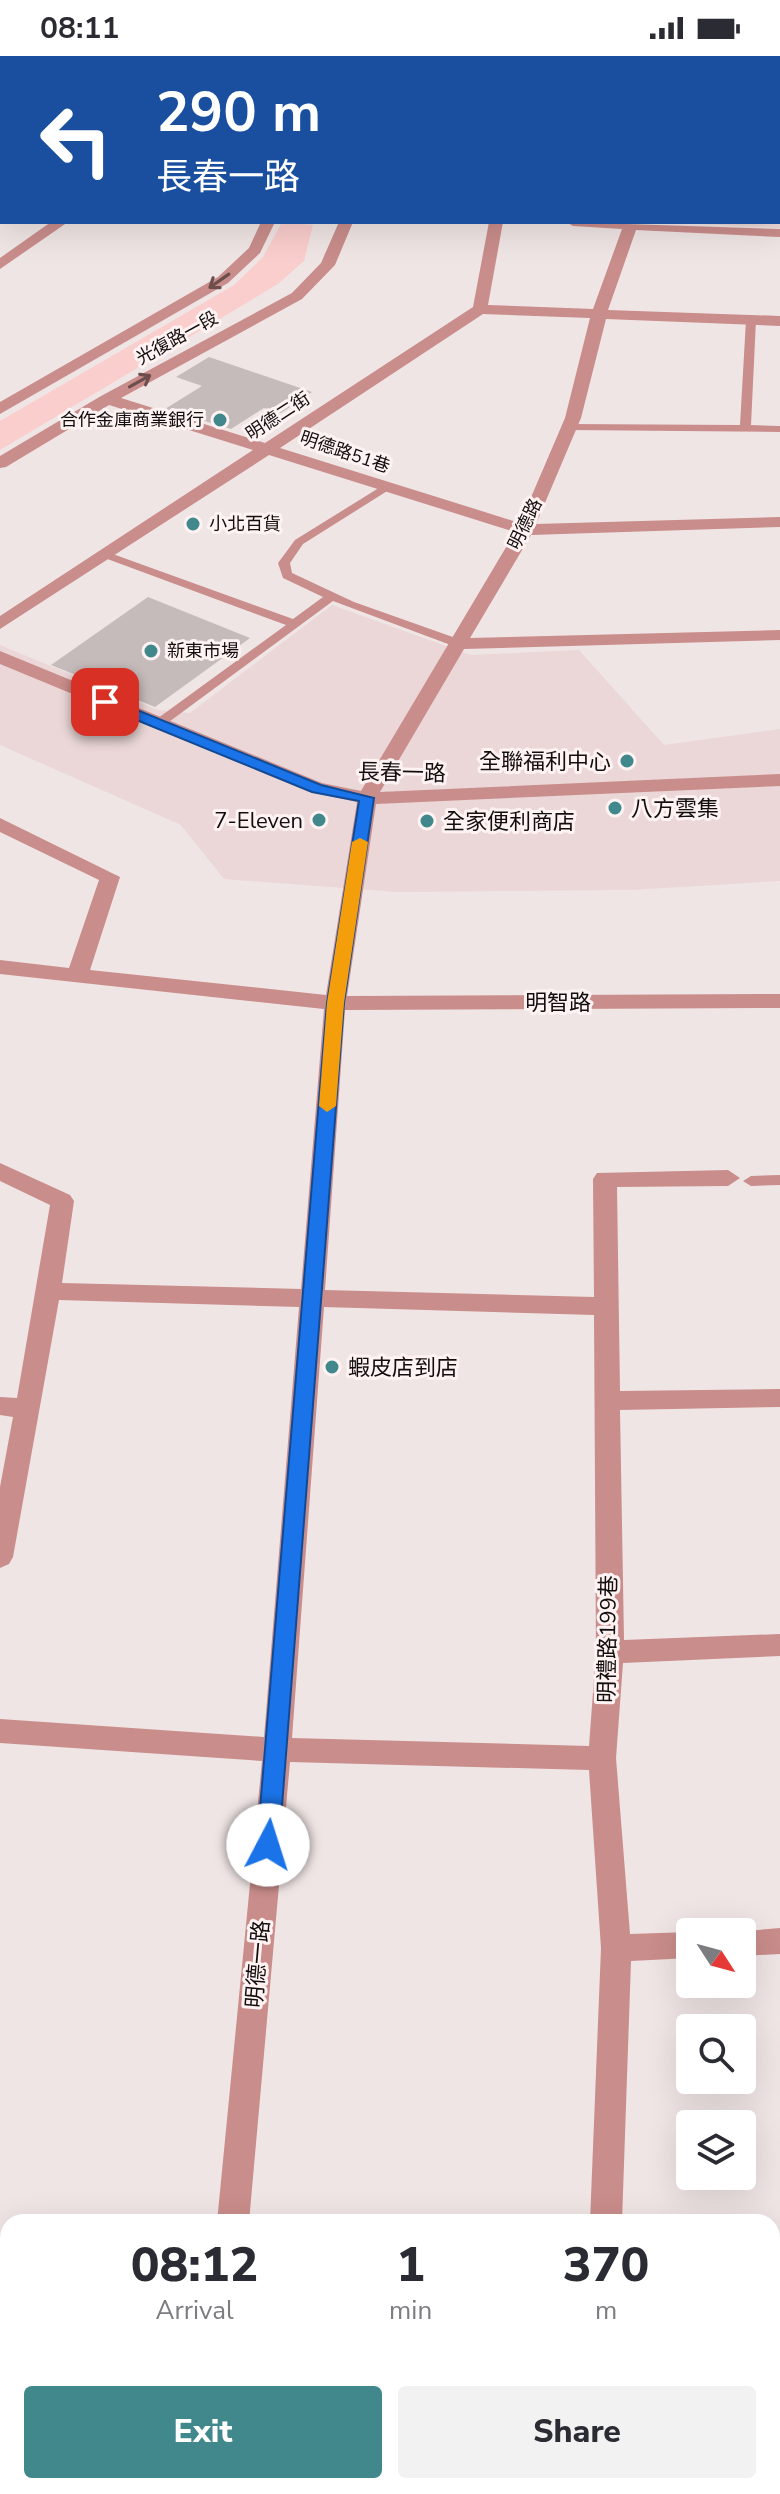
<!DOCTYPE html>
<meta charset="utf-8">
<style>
body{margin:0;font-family:"Nunito Sans","Noto Sans TC",sans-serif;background:#f2f2f3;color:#2b2b33;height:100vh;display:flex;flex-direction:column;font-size:30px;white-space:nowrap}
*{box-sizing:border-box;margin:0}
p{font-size:26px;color:#7c7c81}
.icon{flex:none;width:44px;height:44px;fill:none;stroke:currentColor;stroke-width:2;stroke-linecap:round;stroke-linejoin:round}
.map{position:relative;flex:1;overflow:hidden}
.panel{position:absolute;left:0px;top:2158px;width:780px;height:280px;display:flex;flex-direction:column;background:#fff;border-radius:24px 24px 0 0;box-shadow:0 8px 32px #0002}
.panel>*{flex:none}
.banner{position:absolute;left:0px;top:0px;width:780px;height:168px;box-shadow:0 8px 32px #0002;background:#1a4fa0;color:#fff;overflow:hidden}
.needle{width:52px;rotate:126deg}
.tools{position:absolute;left:676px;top:1862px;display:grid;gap:16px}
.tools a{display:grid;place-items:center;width:80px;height:80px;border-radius:8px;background:#fff;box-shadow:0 8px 32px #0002;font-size:40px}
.pin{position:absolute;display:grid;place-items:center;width:68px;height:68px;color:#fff;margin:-34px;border-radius:16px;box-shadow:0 4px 12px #0006}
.me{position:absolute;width:88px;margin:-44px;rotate:5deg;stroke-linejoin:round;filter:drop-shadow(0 0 6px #0008)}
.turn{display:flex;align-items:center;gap:28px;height:168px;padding:0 24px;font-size:36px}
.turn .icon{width:104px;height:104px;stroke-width:2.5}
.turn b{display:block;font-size:56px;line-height:68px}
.eta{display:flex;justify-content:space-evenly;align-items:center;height:136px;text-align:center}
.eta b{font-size:48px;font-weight:800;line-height:56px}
.primary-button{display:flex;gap:16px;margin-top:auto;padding:16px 24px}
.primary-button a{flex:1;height:92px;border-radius:8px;background:#40888c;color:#fff;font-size:32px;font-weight:800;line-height:92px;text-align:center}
.primary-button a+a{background:#f2f2f3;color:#2b2b33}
.status{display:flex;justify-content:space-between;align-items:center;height:56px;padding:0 40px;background:#fff;direction:ltr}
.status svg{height:22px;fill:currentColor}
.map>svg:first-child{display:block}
</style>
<div class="status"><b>08:11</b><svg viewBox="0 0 49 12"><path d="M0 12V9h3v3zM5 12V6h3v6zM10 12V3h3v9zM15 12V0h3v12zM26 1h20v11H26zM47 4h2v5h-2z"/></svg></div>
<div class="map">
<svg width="780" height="2438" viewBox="0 0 780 2438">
<rect width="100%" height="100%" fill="#f0e5e5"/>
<!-- built -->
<g fill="#ebd7d7">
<polygon points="470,0 780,0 780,172 662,166 778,166 778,2"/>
<polygon points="332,549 471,599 579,594 664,689 780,673 780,825 631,834 398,836 224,823 181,769 0,689 0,589 158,654 190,657"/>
</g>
<!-- green -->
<polygon fill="#facecd" points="282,166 313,169 304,205 278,228 0,394 0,365 234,229 263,201"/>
<!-- building -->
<g fill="#c6bbbb">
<polygon points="209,301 312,336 281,357 264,352 231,373 165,353 202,330 176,321"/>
<polygon points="148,541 250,582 155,651 51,609"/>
</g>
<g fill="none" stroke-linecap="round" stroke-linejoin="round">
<!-- lane -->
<g fill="#c98d8b" fill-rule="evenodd">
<polygon points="751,261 756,264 751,369 780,370 780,376 569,374 564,371 569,368 740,369 746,264"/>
<polygon points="382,430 392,432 303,488 290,507 292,517 354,546 464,585 464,591 456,591 333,545 162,671 154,671 154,665 286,569 102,501 102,497 110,497 293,563 323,541 283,522 278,507 295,484"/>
<polygon points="780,1119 780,1129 751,1130 743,1125 751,1120"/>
</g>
<!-- street -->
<g fill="#c98d8b" fill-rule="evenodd">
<polygon points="320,0 334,0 319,2"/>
<rect x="388" y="0" width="14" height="2"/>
<rect x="0" y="45" width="2" height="8"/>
<rect x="0" y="121" width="2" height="8"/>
<polygon points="51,166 68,166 0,213 0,202"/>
<polygon points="261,166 275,166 260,197 228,227 0,358 0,346 218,221 249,192"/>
<path d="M339,166H353L335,209L302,243L121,342L265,387L473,251L489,166H503L488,249L593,253L622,173L573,170L566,166L780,173V181L636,174L608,254L780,260V270L606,263L581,362L536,468L780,461V471L531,479L470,582L780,574V584L464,593L380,736L780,718V730L376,748L347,940L780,938V952L345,954L325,1234L594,1241L593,1123L597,1117L728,1114L740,1122L728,1130L617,1131L620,1335L780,1333V1351L620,1354L624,1584L780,1578V1600L623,1607L616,1702L630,1878L690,1876H691L690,1902L631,1905L622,2166H590L601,1892L589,1714L290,1706L249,2166H217L262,1705L0,1687V1663L264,1681L299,1251L59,1244L13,1501L9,1508L0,1512V1431L13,1361L0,1359V1341L17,1342L50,1149L0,1125V1107L70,1139L74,1145L62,1227L301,1233L324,953L0,918V904L69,912L99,824L0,776V762L120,821L90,914L326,939L357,746L310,736L0,608V595L322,727L361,735L515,476L269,399L0,573V560L253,394L109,349L6,411L0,412V400L101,340L292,237L321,207ZM483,258L590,262L565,362L520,467L280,392ZM324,1251L594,1259L596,1596L589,1690L292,1682Z"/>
<polygon points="780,1872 780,1898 742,1900 742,1876 735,1876"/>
<polygon points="780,2282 780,2316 772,2317 772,2283"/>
<rect x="0" y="2356" width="8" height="34"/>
<rect x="196" y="2430" width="34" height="8"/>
</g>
</g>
<!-- one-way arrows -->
<defs><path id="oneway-shaft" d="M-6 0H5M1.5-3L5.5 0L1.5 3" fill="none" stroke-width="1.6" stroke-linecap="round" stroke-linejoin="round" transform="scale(2)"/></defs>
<g stroke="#6d4e4c">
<use href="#oneway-shaft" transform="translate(219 225) rotate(145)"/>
<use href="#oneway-shaft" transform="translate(140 325) rotate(-29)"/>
</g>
<!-- route -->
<polygon fill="#1a73e8" stroke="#114b97" stroke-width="2" points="100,643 110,643 321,729 374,742 344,947 279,1789 276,1795 268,1798 260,1795 257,1789 327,947 359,745 312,736 100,649"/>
<!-- slow -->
<polygon fill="#f59e0b" points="360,782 368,786 344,947 336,1050 327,1056 319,1050 327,947 352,786"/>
<!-- markers -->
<g fill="#40888c" stroke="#fef3f2" stroke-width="3">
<circle cx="220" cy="364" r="8"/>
<circle cx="193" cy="468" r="8"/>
<circle cx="151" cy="595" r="8"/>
<circle cx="627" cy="705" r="8"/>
<circle cx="615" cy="752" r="8"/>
<circle cx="319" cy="764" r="8"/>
<circle cx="427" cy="765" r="8"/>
<circle cx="332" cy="1311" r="8"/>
</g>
<g text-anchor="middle" stroke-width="6" stroke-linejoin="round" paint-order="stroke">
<!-- far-street labels -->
<g font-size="18" fill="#110e0d" stroke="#fef3f2">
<text transform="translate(177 282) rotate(-29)" y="6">光復路一段</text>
<text transform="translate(278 360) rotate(-33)" y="6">明德二街</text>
<text transform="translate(345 396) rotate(19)" y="6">明德路51巷</text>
<text transform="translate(525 468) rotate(-64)" y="6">明德路</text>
</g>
<!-- far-poi labels -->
<g font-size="18" fill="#110e0d" stroke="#fef3f2" text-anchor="start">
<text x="204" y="370" text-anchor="end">合作金庫商業銀行</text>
<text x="209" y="474">小北百貨</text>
<text x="167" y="601">新東市場</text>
</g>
<!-- poi labels -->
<g font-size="22" fill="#110e0d" stroke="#fef3f2" text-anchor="start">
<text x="611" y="713" text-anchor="end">全聯福利中心</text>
<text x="631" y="760">八方雲集</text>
<text x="303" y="772" text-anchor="end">7-Eleven</text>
<text x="443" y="773">全家便利商店</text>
<text x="348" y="1319">蝦皮店到店</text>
</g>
<!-- street labels -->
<g font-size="22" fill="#110e0d" stroke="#fef3f2">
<text transform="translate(402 716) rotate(1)" y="8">長春一路</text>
<text x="558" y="954">明智路</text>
<text transform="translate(607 1583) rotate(-89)" y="8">明禮路199巷</text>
<text transform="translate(257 1908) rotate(-85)" y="8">明德一路</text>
</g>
</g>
</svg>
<div class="tools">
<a><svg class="needle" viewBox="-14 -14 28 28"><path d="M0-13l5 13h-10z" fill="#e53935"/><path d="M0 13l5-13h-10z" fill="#7c7c81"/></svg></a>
<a><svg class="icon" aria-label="search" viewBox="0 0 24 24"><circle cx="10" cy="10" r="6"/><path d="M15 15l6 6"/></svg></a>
<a><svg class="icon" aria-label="layers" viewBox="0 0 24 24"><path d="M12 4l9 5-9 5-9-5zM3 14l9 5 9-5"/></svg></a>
</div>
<div class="pin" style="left:105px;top:646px;background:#d93025"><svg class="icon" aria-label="arrive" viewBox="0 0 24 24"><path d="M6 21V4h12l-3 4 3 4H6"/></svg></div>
<svg class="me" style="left:268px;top:1789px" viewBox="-20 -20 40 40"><circle r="19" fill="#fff"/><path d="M0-13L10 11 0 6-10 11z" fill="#1a73e8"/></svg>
<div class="banner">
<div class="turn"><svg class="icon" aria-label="left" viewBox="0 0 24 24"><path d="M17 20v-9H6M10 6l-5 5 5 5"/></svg><div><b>290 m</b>長春一路</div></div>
</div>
<section class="panel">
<div class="eta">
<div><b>08:12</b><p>Arrival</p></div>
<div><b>1</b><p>min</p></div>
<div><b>370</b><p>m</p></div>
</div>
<div class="primary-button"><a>Exit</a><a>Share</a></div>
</section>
</div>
